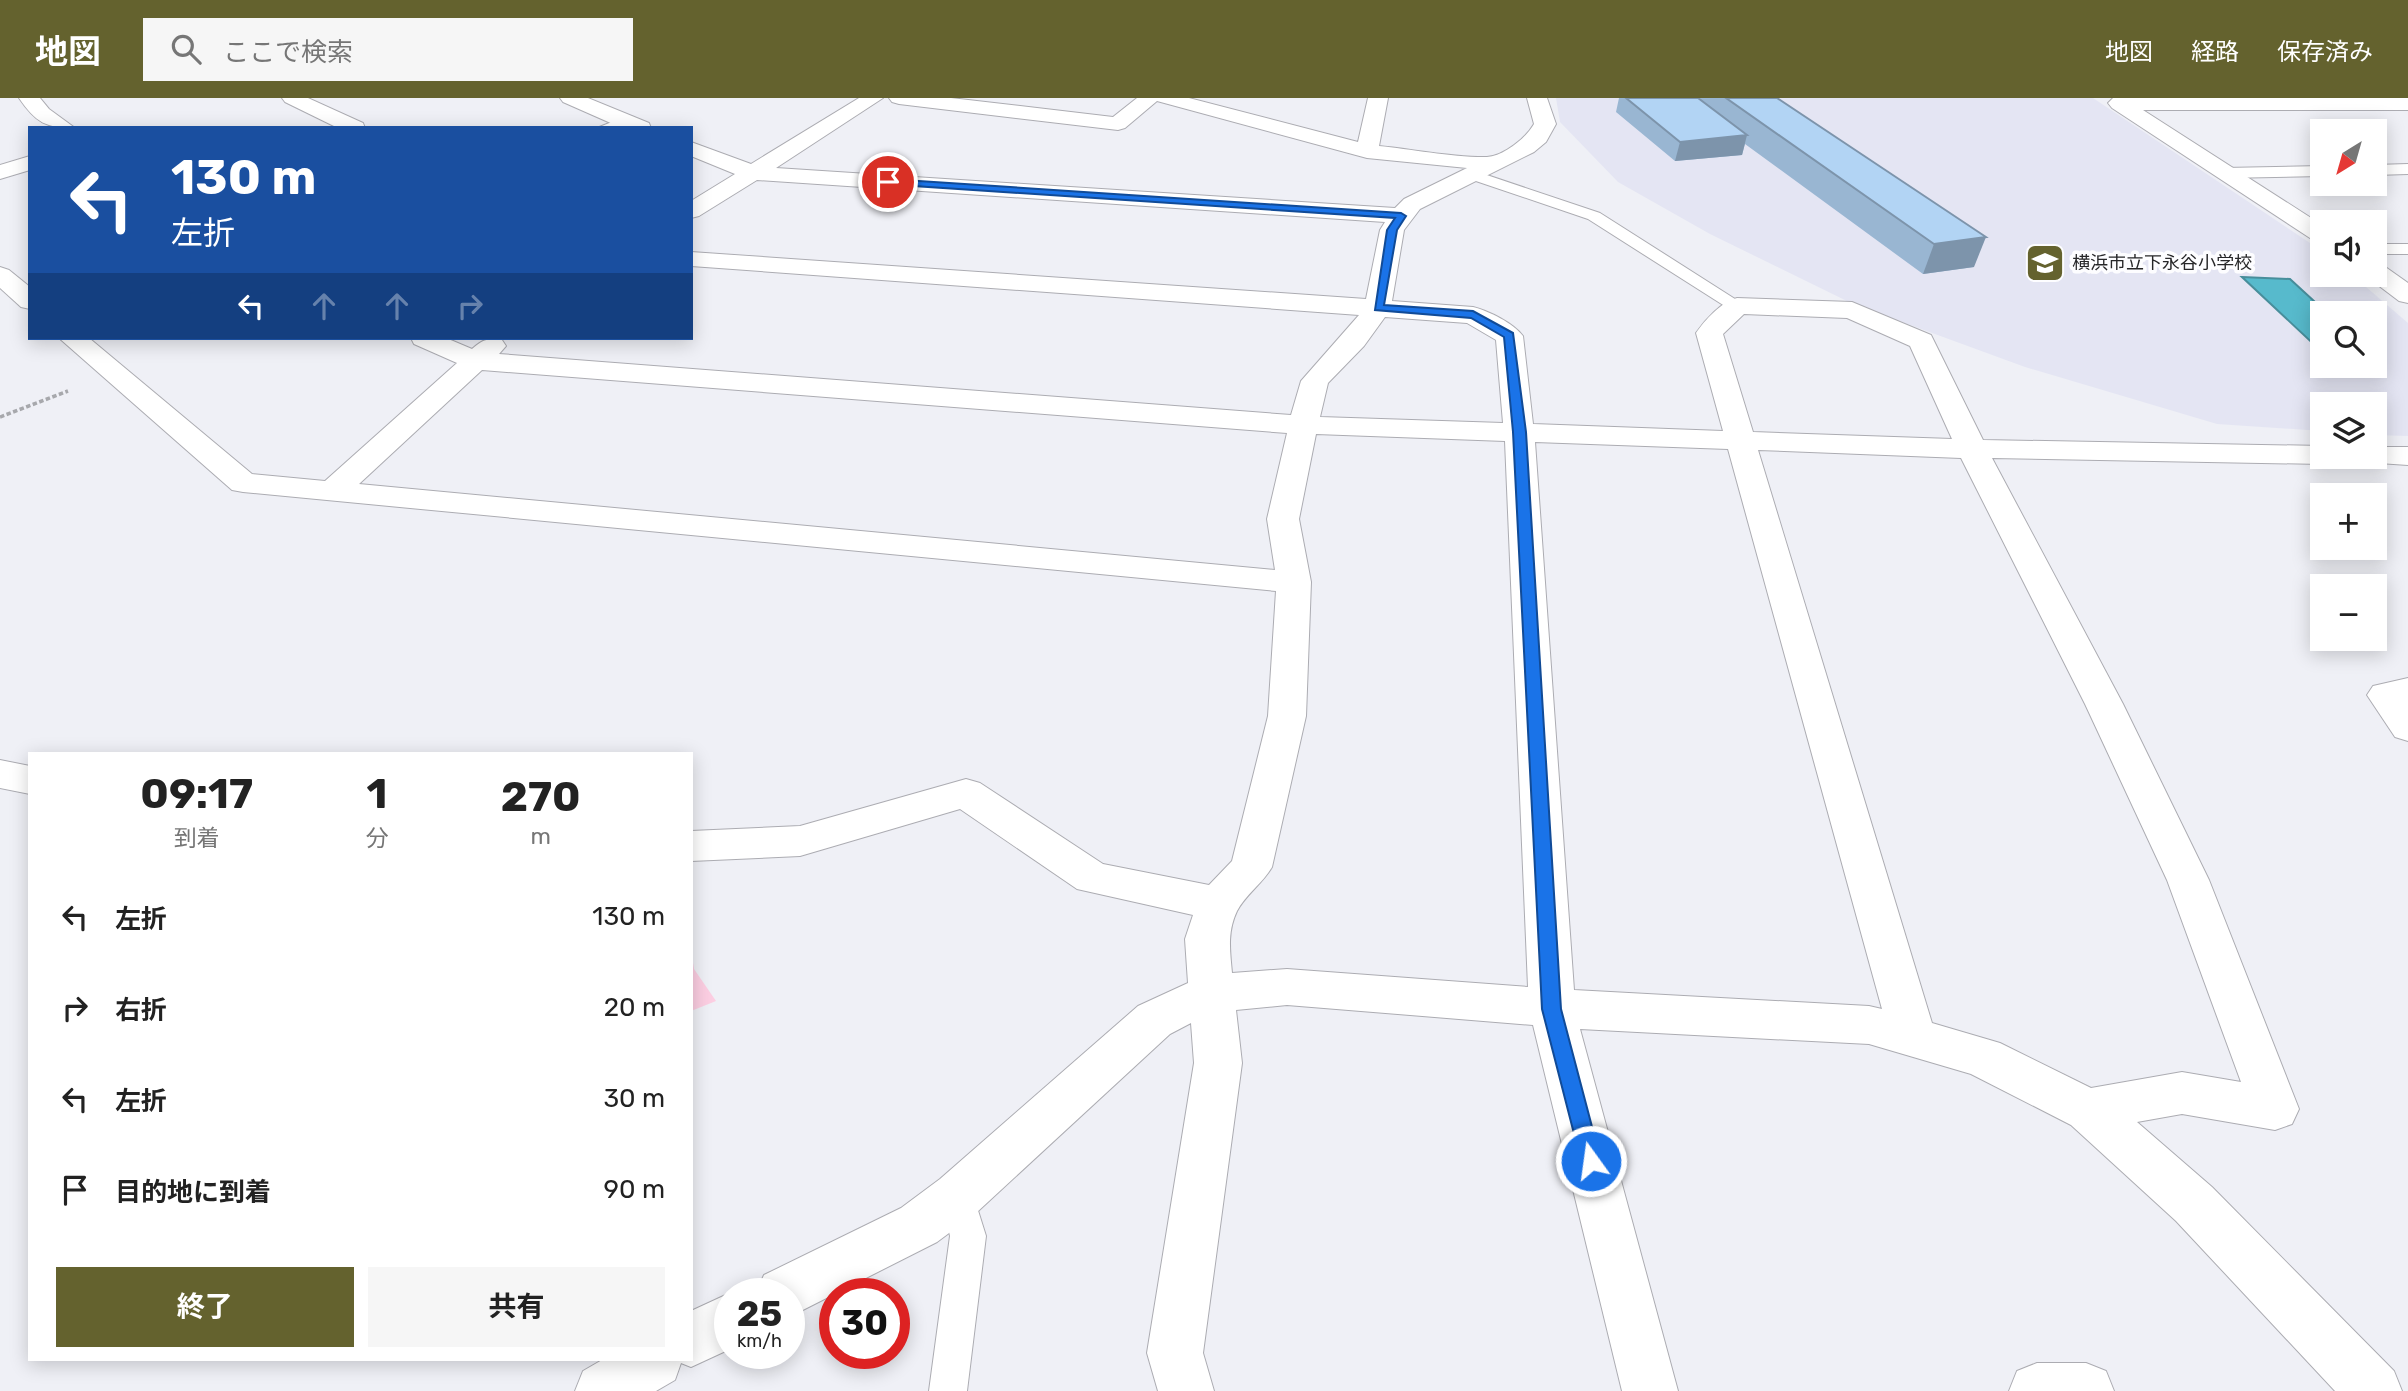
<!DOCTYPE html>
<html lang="ja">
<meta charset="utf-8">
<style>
body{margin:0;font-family:Rubik,"Noto Sans JP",sans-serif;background:#f6f6f6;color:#222;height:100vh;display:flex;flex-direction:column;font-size:26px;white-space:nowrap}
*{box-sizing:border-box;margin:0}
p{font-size:23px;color:#767676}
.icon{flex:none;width:38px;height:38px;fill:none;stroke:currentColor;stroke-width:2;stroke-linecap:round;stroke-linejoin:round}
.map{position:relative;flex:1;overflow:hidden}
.panel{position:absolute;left:28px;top:654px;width:665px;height:609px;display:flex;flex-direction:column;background:#fff;border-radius:0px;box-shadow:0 4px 18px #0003}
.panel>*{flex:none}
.banner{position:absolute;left:28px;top:28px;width:665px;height:214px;border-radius:0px;box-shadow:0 4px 18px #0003;background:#1a4fa0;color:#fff;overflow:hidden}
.needle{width:46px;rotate:217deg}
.controls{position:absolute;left:2310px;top:21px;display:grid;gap:14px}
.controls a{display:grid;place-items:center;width:77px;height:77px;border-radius:0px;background:#fff;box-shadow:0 4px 18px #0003;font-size:35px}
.speed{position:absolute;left:714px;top:1180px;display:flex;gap:14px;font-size:35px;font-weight:700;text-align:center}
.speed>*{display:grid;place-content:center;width:91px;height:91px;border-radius:50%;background:#fff;box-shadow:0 4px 18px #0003;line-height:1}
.speed small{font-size:18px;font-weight:400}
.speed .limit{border:10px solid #d22;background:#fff;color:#111}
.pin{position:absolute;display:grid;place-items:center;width:60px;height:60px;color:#fff;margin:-30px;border:4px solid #fff;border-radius:50%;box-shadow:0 2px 7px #0007}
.me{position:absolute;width:77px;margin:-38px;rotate:346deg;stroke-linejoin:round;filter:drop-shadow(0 0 5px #0008)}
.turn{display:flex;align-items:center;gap:24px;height:147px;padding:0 28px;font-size:32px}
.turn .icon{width:91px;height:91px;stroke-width:2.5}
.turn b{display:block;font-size:49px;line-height:60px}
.lanes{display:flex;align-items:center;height:66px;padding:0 28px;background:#0003;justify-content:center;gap:35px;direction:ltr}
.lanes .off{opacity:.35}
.eta{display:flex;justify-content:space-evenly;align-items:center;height:119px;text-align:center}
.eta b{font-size:42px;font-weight:700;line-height:49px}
.button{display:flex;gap:14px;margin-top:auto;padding:14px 28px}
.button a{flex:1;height:80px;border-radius:0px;background:#64622e;color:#fff;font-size:28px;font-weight:700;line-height:80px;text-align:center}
.button a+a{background:#f6f6f6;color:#222}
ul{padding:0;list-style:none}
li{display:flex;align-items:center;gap:21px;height:91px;padding:0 28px}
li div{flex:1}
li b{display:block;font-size:26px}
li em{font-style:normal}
header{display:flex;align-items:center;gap:42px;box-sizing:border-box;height:98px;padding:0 35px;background:#64622e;color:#fff}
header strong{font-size:33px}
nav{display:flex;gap:38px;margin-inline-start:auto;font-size:24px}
.search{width:490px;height:63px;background:#f6f6f6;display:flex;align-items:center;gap:18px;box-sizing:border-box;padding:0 24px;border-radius:0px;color:#767676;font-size:26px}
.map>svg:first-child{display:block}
</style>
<header>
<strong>地図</strong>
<div class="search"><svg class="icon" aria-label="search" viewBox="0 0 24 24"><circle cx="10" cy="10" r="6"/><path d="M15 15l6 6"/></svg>ここで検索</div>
<nav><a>地図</a><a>経路</a><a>保存済み</a></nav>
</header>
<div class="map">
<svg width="2408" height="1293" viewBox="0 0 2408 1293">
<rect width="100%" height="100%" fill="#eff0f6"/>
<!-- built -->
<path fill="#e4e5f3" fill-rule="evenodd" d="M1556,0H2093L2322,153V177H2352L2408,225V338L2375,337V306H2322V333L2217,326L2025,269L1853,206L1710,136L1618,84L1560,24ZM2322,215H2375V268H2322Z"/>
<!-- green -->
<polygon fill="#fccee2" points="691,852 694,871 716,903 691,913"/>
<!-- water -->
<polygon fill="#57bacc" stroke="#488e9b" stroke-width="2" points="2242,179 2290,181 2327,215 2322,215 2322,254"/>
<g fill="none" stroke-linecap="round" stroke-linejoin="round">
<!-- service casing -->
<g stroke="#acacb2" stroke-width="2">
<g id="service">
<path d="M624,19L629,20L631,23C622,32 609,30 597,30Z"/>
<polygon points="2408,66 2408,76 2375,77 2375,67"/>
<polygon points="2322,68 2322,78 2224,80 2216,75 2224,70"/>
<polygon points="1472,72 1600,115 1746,208 1737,213 1731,212 1588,121 1467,80 1464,77"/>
<rect x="2375" y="146" width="33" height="10"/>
<polygon points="958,1082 970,1087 986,1138 967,1293 929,1293 950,1138 941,1098 946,1087"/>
</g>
</g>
<!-- minor casing -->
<g stroke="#acacb2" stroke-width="2">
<g id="minor">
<path d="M19,0H40L49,11L75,30C46,30 36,25 19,0Z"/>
<polygon points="282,0 308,0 363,25 365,30 338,30 285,4"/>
<polygon points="560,0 588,0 649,25 651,30 622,30 563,4"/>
<path d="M859,0H883L776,70L1395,110L1404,101L1467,70L1367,60L1157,3L1125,30L1118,32L899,6L892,4L889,0H951L1113,19L1137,0H1189L1358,44L1368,0H1388L1379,48C1410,51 1457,60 1487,59C1504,58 1526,40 1534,26L1527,0H1547L1556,26L1546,44L1534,54L1420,111L1404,132L1392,203L1473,209C1489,213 1513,225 1523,238L1533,326L1723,333L1696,235C1705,222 1721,204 1737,200L1852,204L1931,237L1983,342L2322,348V359H2336L2333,363L2322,366L1992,360L2123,606L2209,782L2299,1011L2292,1026L2275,1032L2182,1016L2137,1024L2212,1089L2394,1273L2402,1293H2335L2176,1123L2071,1027L1971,976L1869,946L1580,931L1678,1293H1622L1533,927L1287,907L1236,912L1242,965L1203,1255L1214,1293H1158L1147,1255L1194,965L1191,925L1170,936L976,1115L937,1144L789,1219V1195H756L764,1177L901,1110L940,1081L1138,908L1188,885L1185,841L1193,817L1077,791L960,711L800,758L691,763V733L800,728L966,681L980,685L1103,766L1209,787L1232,763L1268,618L1276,493L243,394L232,392L59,240H89L252,376L325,383L457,265L414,246L411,240H446L472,251C482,242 488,239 502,242L506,248L499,256L1291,317L1301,283L1359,217L691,168V154L1366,201L1380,132L1385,124L757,82L699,118L691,120V103L735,76L691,58V44L751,66ZM1744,216L1847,220L1910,248L1952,341L1753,334L1723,236ZM1385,219L1467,225L1496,242L1503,325L1320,319L1328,285L1364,248ZM482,272L1287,335L1267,421L1275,472L359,386ZM1316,336L1505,343L1528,889L1287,871L1232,875C1230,853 1227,834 1237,813C1245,797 1263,785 1272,769L1306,618L1311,484L1299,421ZM1535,344L1728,351L1882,911L1869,908L1574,892ZM1758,352L1961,360L2085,606L2167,782L2241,984L2182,974L2091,990L2000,945L1932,925Z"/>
<polygon points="2113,0 2408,0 2408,12 2143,12 2322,127 2322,144 2313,142 2112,10 2108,5"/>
<polygon points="30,58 30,72 0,81 0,67"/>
<polygon points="2375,165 2384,168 2408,185 2408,205 2399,203 2366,178 2375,177"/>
<polygon points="0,169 9,172 30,189 30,211 21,209 0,190"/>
<polygon points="2375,349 2408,349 2408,367 2364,364 2360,359 2375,359"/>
<polygon points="2408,580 2408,643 2395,639 2367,597 2373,588"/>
<polygon points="0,662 30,668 30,696 0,690"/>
<polygon points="730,1195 730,1251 691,1269 681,1265 675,1282 656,1293 575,1293 583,1273 602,1262 691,1262 691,1213"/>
<polygon points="2037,1265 2086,1265 2106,1273 2114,1293 2009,1293 2017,1273"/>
</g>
</g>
<!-- path -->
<polyline stroke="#a7a8ac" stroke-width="3.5" stroke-dasharray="4.5 2.5" stroke-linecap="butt" points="0,319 68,293"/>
<!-- service -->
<use href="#service" fill="#fff" fill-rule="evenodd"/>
<!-- minor -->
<use href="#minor" fill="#fff" fill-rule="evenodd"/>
</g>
<!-- wall -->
<polygon fill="#99b6d2" points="1619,0 1777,0 1974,169 1923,176 1745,46 1742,57 1675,63 1616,14"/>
<!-- shaded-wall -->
<g fill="#7d94ab">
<polygon points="1747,37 1742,57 1675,63 1680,44"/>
<polygon points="1986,139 1974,169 1923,176 1934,146"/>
</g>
<!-- building -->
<g fill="#b2d4f4" stroke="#7d94ab" stroke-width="2">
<polygon points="1626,0 1698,0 1747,37 1680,44"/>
<polygon points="1726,0 1777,0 1986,139 1934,146"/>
</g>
<!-- route -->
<polygon fill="#1a73e8" stroke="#114b97" stroke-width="2" points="888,81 1401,115 1406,118 1397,132 1384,207 1473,213 1513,235 1526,334 1561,911 1601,1063 1598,1070 1591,1073 1584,1070 1581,1063 1542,911 1513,334 1504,239 1471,220 1375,212 1387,132 1395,120 884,86 884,82"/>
<!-- icons -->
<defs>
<g id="school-square" transform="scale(2.0125)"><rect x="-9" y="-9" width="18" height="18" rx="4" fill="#64622e" stroke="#fdfdff"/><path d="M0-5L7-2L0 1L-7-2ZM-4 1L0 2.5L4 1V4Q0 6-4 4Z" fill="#fff"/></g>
</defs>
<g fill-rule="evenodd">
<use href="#school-square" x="2045" y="165"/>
</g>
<g text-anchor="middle" stroke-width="7" stroke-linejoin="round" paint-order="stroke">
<!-- far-poi labels -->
<g font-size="18" fill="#262628" stroke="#fdfdff" text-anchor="start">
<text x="2072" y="171">横浜市立下永谷小学校</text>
</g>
</g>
</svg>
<div class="controls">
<a><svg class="needle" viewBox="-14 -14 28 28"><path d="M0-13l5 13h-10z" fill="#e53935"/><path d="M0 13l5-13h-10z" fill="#767676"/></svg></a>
<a><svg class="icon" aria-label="sound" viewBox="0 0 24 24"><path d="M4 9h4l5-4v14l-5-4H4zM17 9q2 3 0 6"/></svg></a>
<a><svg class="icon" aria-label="search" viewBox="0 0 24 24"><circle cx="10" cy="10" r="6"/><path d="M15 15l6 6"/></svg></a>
<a><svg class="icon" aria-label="layers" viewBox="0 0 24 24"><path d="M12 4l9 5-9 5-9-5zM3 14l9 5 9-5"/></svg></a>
<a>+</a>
<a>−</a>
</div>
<div class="speed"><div>25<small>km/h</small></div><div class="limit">30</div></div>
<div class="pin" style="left:888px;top:84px;background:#d93025"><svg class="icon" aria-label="arrive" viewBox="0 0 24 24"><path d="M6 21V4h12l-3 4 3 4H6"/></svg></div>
<svg class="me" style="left:1591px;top:1063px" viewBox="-20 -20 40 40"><circle r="17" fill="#1a73e8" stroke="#fff" stroke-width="3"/><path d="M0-11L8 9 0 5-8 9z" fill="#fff"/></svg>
<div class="banner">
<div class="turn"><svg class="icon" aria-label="left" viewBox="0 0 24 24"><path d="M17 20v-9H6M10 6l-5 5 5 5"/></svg><div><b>130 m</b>左折</div></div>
<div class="lanes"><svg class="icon" aria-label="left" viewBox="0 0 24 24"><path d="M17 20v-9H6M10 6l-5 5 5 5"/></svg><svg class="icon off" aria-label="ahead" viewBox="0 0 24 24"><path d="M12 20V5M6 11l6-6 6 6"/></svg><svg class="icon off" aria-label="ahead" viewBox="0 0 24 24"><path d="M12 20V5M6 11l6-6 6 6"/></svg><svg class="icon off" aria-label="right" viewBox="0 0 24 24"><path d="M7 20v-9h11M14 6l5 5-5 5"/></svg></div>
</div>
<section class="panel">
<div class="eta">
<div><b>09:17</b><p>到着</p></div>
<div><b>1</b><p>分</p></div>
<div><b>270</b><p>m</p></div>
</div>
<ul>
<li><svg class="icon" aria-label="left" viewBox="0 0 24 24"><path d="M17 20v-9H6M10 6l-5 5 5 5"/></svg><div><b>左折</b></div><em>130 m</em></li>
<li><svg class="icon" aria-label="right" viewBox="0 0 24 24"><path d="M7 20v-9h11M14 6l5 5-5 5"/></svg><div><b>右折</b></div><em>20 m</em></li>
<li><svg class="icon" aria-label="left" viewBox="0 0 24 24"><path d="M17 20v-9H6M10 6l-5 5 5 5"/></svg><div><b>左折</b></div><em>30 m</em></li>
<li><svg class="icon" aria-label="arrive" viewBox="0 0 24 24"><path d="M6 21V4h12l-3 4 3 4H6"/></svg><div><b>目的地に到着</b></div><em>90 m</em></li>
</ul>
<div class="button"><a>終了</a><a>共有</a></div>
</section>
</div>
